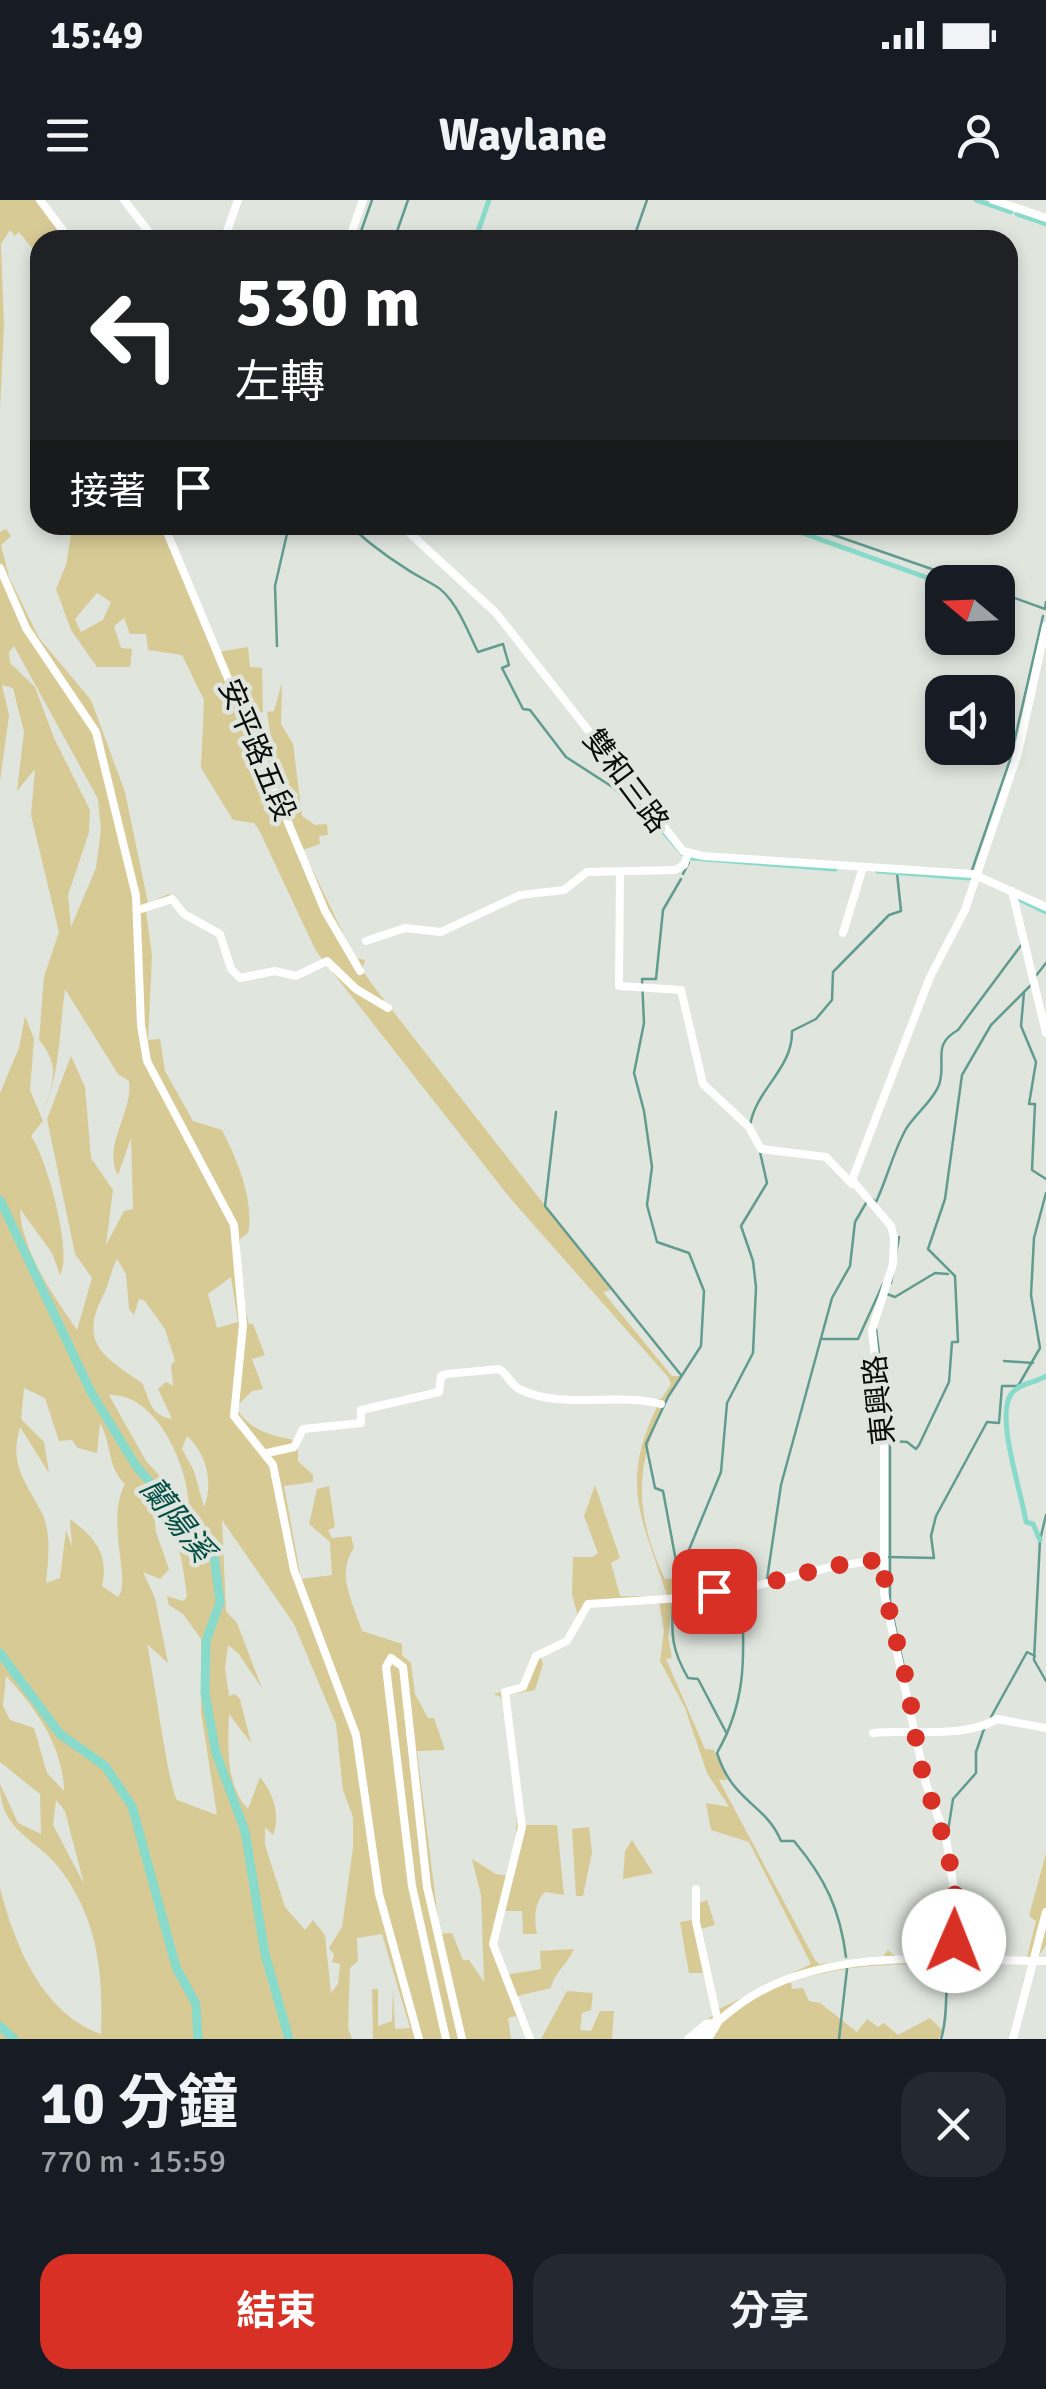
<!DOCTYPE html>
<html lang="zh-TW">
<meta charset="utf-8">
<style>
body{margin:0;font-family:Signika,"Noto Sans TC",sans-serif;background:#242831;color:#f1f3f6;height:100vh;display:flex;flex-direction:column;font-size:38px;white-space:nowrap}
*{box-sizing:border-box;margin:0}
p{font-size:32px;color:#9ea1a6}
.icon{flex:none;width:55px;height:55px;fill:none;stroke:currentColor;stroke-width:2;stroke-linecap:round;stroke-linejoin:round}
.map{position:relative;height:1839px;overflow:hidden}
.drawer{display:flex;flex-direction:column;background:#171b24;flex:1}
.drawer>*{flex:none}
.banner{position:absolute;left:30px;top:30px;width:988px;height:305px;border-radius:30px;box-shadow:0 5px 15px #0003;background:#202124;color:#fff;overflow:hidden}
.needle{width:65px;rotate:289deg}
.controls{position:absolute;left:925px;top:365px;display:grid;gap:20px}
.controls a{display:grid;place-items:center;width:90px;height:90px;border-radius:20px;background:#171b24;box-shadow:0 5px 15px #0003;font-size:50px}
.pin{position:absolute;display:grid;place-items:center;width:85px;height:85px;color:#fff;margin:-42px;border-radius:20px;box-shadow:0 5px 15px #0006}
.me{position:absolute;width:110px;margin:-55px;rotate:1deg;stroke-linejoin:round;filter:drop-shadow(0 0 8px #0008)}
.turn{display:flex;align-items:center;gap:35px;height:210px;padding:0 40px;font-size:45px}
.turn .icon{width:130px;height:130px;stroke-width:2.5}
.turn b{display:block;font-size:70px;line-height:85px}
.then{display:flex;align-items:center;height:95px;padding:0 40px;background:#0003;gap:20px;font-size:38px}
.round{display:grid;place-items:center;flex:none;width:105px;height:105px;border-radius:30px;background:#242831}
.summary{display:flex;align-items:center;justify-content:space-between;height:170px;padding:0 40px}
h1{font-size:60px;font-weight:700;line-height:75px}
.button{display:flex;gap:20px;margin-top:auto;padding:20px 40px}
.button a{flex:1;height:115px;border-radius:30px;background:#d93025;color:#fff;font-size:40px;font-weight:700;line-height:115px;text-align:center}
.button a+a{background:#242831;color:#f1f3f6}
.status{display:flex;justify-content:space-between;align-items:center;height:70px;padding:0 50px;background:#171b24;direction:ltr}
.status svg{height:28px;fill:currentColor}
header{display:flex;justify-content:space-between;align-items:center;height:130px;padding:0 40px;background:#171b24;font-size:45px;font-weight:700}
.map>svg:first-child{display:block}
</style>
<div class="status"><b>15:49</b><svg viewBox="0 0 49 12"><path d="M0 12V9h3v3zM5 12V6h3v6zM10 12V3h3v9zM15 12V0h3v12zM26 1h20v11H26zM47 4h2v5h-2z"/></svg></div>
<header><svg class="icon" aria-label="menu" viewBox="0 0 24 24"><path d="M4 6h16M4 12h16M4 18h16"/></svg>Waylane<svg class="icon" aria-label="person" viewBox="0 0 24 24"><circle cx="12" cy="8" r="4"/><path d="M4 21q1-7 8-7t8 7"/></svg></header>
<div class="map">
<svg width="1046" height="1839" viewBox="0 0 1046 1839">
<rect width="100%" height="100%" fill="#e0e5de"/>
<!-- green -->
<g fill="#d8ca95" fill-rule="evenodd">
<polygon points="0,0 43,0 72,40 40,40 40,58 19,32 15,36 10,30 1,44 4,125 0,211"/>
<path d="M106,325H169L218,452L248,447L250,467L262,468L263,512L237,515L261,570L267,568L271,539L267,512L274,511L282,483L281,524L293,544L302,616L315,625L327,624L328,635L319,636L320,644L303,650L355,758L365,760L362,770L374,787L611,1090L603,1092L672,1176H681C637,1249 628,1300 665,1379L676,1378L668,1437L672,1458L666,1459L705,1549L714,1550L727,1580H719L815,1760L819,1764L882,1758L888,1750L896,1757L975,1759V1767H951L945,1788L940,1770C909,1757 823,1770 791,1782L792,1789L803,1788L809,1801L820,1803L857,1832L867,1819L878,1827L884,1823L898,1835L930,1818L943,1831L938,1839H685L713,1815L703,1773H689L680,1722L693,1720L697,1704L707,1700L715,1725L701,1729L717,1810L811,1764L749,1642L711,1630L706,1603L729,1607L707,1573L685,1508L660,1461L664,1431L659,1402L590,1406L572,1439L540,1455L543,1464L535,1490L508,1495L525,1625H557L564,1695L545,1692C534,1702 534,1720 537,1734H523L522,1711H503L495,1741L505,1775L541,1769L540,1751L574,1749C567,1765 555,1771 551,1788L513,1797L534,1839H526L516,1816L508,1818L511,1839H373L372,1789H378V1826L392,1821L393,1789L395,1829L410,1828L382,1734L357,1738L358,1761L350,1768L348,1828L352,1839H0V1688C15,1746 42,1813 101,1834C103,1775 99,1724 63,1673C38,1637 0,1634 0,1584L18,1623L41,1634L40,1594L0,1562V893L19,848L25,816L34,839L30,890L43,921L31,936C47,959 73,1053 60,1075L52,1053L20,1009C22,1052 53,1095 77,1130L92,1078L75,1054L47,919L71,856L85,887L91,958L113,990L106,1045L124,1011L133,1009L131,938L118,975C102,946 133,913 129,881L118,874L65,789C59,831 61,872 43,911C54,883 60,864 39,840L44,777L59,732L31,615L35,569L17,591L24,532L13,488L2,485L9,515L0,581V332L6,329L11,336L1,345L9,377L39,438L91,500L125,592L148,703L169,694L172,699L146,711L152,756L148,840L160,839L165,871L193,921L222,930C236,957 255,1001 248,1033L240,1039V1086L249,1124H253L265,1155L252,1159L263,1189L252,1191L236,1207C247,1229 274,1238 298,1240V1261L313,1275V1282L284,1286L301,1379L332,1375L330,1342L309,1324L317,1289L329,1286L335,1327L328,1330L332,1338L351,1336L354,1348C335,1374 354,1404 362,1431L402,1444V1455L411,1463L415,1494L428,1518H434L444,1547V1550L417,1551L440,1734L452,1733L463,1760H469L484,1782L481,1695L472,1659L496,1674L510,1676C524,1614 513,1558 501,1497L493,1494L519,1487L532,1456L561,1443L578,1417L572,1394L573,1357H592L598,1353L584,1316L595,1285L620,1358L611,1363L620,1396H667C644,1321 618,1286 657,1207L651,1201L662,1198L671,1184L668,1177L510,998L316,751L259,630L254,623L233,620L201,568L204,500L182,455L148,450L146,434H130L124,418L114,426L121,448L132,449L130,467H97L71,430L56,389L66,365L72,330L104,335ZM97,393L111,402L103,420L81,432L75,419ZM14,446L98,599L101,630L96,668L71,727L68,695L89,632L90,610L54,538L35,487L10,463L9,452ZM117,1059L126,1074L129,1109L134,1115L139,1099L144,1100L165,1129L175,1161L171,1165L173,1186L166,1182L158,1189L172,1219C149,1215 150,1199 142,1183C105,1157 78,1144 103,1096C109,1084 111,1070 117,1059ZM231,1077L238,1122L217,1128L208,1094ZM24,1188L45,1198L59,1241L72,1240L78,1248L97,1253L100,1223C112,1244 107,1267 125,1284C105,1322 132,1382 118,1397L102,1386C109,1353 95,1338 70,1319L72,1347L66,1330L60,1378L46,1383C48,1360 52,1335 42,1313C25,1280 9,1265 20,1227L49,1273L44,1242L21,1219ZM109,1195C157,1193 188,1266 189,1307L146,1261ZM187,1236C206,1253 214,1282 204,1307L194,1271L182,1249ZM152,1293C177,1326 182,1356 187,1397L183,1401L167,1396L169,1405L183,1414L201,1439V1512L217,1615L177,1600C169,1589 153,1470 147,1444L168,1463L155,1398L143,1372L160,1379L169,1369L156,1332ZM222,1320L294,1424L336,1524L343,1590L353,1617V1648L342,1727L329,1748L334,1754L332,1762L340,1764L338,1784L331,1793L325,1735L313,1720L305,1730L285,1707L265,1645V1627L273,1635C281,1615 273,1593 260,1577L248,1609C225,1584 228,1547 229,1514L251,1543L240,1499L235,1494L229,1496L225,1469L228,1445L238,1453L262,1488L237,1423L226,1411ZM6,1476C36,1508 63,1546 64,1591L47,1573L34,1528L10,1520L3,1506ZM56,1600L65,1611L84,1684L53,1625Z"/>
<polygon points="589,1627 592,1652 583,1696 576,1696 572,1629"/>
<polygon points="632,1640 653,1673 623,1679 625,1651"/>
<polygon points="1046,1653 1046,1745 1038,1757 1027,1757 1036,1721 1029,1716"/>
<polygon points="567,1791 593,1793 591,1810 582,1813 580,1830 591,1831 600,1811 614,1811 612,1839 541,1839"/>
</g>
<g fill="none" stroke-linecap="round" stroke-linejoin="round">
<!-- stream -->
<g stroke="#629c91" stroke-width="2.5">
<polyline points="358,40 372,0"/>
<polyline points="394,40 408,0"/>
<polyline points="633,40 647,0"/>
<path d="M349,325C377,351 402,368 434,385C455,396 468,432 478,452L503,444L509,465L502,468L523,509L530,510L566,557L614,588L626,602L640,604"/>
<polyline points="805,325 969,382"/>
<polyline points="320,331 323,325"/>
<polyline points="998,392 1045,409 1046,402"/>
<polyline points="277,446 275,386 289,325"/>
<polyline points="972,670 1010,560 1043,416"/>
<polyline points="683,674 689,662"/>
<polyline points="1035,777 1046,763"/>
<polyline points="1024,792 1021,826 1036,862 1029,904 1035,904 1032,970 1046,979"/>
<polyline points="556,912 545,1006 681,1175"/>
<path d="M750,926C755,890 793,869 792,831L816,819L832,800L833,772L889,715L901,711L897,673"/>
<path d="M872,999L876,1002C887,979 893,952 906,929C915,914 933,901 939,885C947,861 931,845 958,830L1022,744"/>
<polyline points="891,1083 899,1037"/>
<polyline points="887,1094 895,1097 935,1073 948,1074"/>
<polyline points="876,1129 890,1242 890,1404"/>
<polyline points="823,1139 858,1139 883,1084"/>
<polyline points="1004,1161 1033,1163"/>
<polyline points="892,1241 907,1242 916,1249 919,1245 949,1182 952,1142 958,1142 955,1076 928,1049 945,999 962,875 991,825 1032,784"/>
<polyline points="1046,1315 1040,1340 1034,1460 1046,1481"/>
<polyline points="889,1357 934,1358 931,1336 936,1316 987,1222 999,1223 1002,1186 1018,1186 1040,1148 1031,1095 1034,1038 1046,993"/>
<polyline points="679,1374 721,1272 727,1203 753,1153 756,1087 753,1061 741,1026 767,983 760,952"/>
<polyline points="767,1379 781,1285 832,1098 850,1066 855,1022 866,1003"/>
<path d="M737,1394L742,1406C745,1461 745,1504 717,1553C733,1603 765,1603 781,1641H794C825,1678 840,1709 846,1757"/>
<polyline points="675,1396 678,1372 663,1291 655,1288 646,1244 668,1197 701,1146 704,1091 689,1053 657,1042 647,1005 652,967 644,911 634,873 644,823 642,779 656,779 663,710 681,679"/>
<path d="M673,1403C671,1436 672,1450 688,1478L698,1479L727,1534"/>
<polyline points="892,1412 906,1477"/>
<polyline points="991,1517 1027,1452 1035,1456"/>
<polyline points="948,1631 953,1599 976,1573 976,1552 984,1529"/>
<polyline points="839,1839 847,1769"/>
<path d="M941,1839C949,1813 944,1790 949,1763"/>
</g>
<!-- canal -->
<g stroke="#88daca" stroke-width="5">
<polyline points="976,0 1011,12"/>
<polyline points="1017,14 1046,24"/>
<polyline points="475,40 489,0"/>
<polyline points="780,325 942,383"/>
<polyline points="651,617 683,654"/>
<polyline points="691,658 835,669"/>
<polyline points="878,671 969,678"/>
<polyline points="1017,698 1046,712"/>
<path d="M1040,1340L1033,1324L1026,1322C1022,1293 994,1214 1012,1193C1020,1183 1035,1183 1046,1176"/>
</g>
<!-- river -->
<g stroke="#88daca" stroke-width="9">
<polyline points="0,1000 91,1192 136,1266 214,1356 220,1402 206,1441 205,1493 216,1553 245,1631 265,1754 289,1839"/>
<polyline points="0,1453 60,1534 105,1566 132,1606 176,1767 196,1804 198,1839"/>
<polyline points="0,1826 14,1839"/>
</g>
<!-- minor -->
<g stroke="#fff" stroke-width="8">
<polyline points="40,0 70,40"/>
<polyline points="124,0 155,40"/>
<polyline points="993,0 1046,18"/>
<polyline points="224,40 238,0"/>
<polyline points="349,40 363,0"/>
<polyline points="164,325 325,711 360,771"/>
<polyline points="401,325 496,413 683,651 703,656 973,674 1046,707"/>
<polyline points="0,368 26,428 96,532 136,696 141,825 147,861 234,1025 243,1125 234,1216 273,1265 294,1370 356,1535 379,1694 419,1839"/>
<polyline points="620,672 619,786 681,790 703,884 749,927 761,949 826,957 852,984"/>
<polyline points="1012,691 1046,833"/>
<polyline points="138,710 172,699 184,714 220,734 231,769 240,778 275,771 296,776 327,761 356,789 388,808"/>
<polyline points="843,733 863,667"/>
<polyline points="366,741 405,728 441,732 520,695 564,690 587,672 675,670 684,665 688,653"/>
<path d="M267,1253L294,1247L303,1229L361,1223V1210L439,1192L441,1176L447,1174L499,1169C508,1174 511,1186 521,1190C565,1210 616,1192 661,1204"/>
<path d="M873,1533C912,1529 964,1539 997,1519L1046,1528"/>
<polyline points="696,1689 696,1722 718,1822"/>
<polyline points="951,1761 957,1709 946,1638 926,1584 884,1393 884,1238 872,1130 893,1064 894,1038 891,1026 852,980 930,777 965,710 1018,553 1046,426"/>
<polyline points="446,1839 412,1686 386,1467 391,1458 403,1467 427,1687 462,1839"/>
<polyline points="530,1839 493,1744 522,1627 505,1492 523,1487 536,1456 567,1441 588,1404 681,1398 710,1390 723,1394 831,1367 884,1359"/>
<polyline points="688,1839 706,1824 718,1822"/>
<path d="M698,1839C717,1822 737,1804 759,1792C843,1746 953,1761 1046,1761"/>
<polyline points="708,1839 716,1826"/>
<polyline points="1013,1839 1046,1712"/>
</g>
</g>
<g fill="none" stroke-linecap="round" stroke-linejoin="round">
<!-- route -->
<path stroke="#d93025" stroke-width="18" stroke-dasharray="0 32.4" d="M714,1391L724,1394L832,1366L884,1359C883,1401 897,1438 906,1479C914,1514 915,1550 926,1584C943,1637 962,1684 954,1741"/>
</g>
<g text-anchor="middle" stroke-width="9" stroke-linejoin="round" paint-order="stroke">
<!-- street labels -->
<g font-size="30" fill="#0b0d0b" stroke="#e0e5de">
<text transform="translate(257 550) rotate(67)" y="10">安平路五段</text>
<text transform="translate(626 581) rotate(53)" y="10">雙和三路</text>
<text transform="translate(879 1200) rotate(-96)" y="10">東興路</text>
</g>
<!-- water labels -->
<g font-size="32" font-style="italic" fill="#045046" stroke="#e0e5de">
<text transform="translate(177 1319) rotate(52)" y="11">蘭陽溪</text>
</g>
</g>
</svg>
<div class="controls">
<a><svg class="needle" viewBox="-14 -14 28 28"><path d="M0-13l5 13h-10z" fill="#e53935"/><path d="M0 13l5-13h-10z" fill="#9ea1a6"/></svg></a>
<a><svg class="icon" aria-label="sound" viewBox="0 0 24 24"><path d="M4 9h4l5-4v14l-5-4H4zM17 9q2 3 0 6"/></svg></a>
</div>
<div class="pin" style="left:714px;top:1391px;background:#d93025"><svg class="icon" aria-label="arrive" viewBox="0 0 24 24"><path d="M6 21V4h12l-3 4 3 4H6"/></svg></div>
<svg class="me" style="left:954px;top:1741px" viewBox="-20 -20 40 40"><circle r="19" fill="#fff"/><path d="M0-13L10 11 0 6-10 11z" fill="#d93025"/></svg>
<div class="banner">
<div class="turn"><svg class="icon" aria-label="left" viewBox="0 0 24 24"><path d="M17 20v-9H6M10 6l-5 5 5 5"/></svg><div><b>530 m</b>左轉</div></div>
<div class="then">接著<svg class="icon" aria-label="arrive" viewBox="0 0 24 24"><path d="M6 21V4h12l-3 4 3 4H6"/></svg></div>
</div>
</div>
<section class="drawer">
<div class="summary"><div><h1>10 分鐘</h1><p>770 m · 15:59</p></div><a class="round"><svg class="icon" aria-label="close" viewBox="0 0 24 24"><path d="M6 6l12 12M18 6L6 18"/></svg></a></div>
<div class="button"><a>結束</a><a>分享</a></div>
</section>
